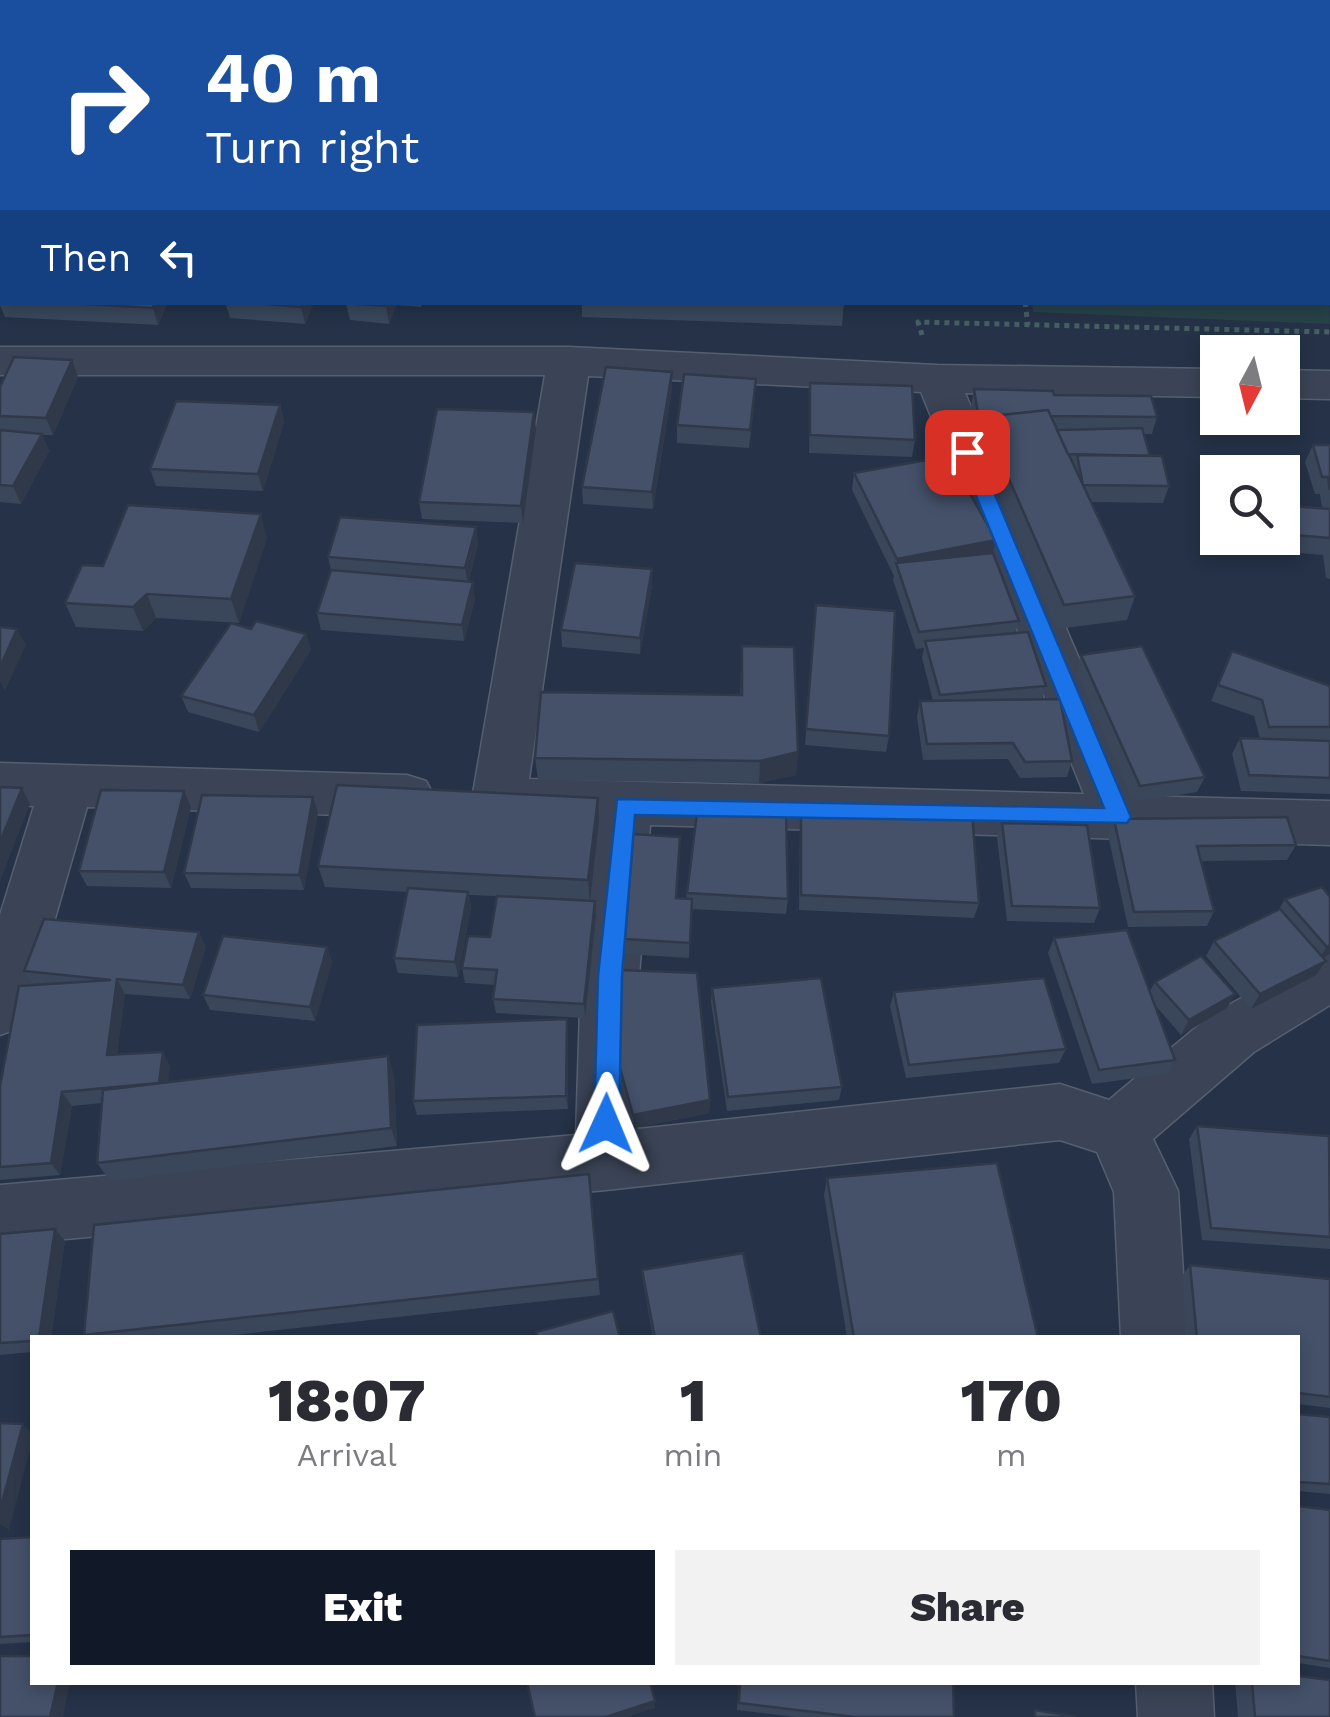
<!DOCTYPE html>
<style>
body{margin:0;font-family:"Work Sans",sans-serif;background:#f2f2f3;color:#2b2b33;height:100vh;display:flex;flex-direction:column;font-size:38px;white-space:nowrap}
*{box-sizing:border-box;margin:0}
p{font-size:32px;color:#7c7c81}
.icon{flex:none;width:55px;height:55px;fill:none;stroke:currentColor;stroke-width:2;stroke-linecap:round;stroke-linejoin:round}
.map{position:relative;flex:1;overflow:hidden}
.panel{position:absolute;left:30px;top:1335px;width:1270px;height:350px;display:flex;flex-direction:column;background:#fff;border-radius:0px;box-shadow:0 5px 15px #0003}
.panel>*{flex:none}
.banner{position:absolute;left:0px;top:0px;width:1330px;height:305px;box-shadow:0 5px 15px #0003;background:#1a4fa0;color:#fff;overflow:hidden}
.needle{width:65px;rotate:187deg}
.buttons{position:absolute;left:1200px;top:335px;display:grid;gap:20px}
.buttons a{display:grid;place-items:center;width:100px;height:100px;border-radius:0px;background:#fff;box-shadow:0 5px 15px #0003;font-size:50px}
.pin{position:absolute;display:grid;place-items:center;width:85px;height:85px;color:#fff;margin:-42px;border-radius:20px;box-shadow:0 5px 15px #0006}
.me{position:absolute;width:110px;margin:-55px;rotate:1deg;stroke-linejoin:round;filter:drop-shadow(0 0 8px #0008)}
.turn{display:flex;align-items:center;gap:35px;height:210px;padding:0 40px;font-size:45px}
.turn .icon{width:130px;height:130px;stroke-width:2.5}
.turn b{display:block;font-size:70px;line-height:85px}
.then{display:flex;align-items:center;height:95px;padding:0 40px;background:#0003;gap:20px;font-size:38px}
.eta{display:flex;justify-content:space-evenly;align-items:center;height:170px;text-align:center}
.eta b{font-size:60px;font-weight:800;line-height:70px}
.primary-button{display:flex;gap:20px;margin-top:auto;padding:20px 40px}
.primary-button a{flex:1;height:115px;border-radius:0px;background:#111827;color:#fff;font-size:40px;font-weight:800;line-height:115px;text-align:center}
.primary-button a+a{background:#f2f2f3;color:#2b2b33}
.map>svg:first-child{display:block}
</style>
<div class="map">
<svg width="1330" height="1717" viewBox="0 0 1330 1717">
<rect width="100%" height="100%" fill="#253247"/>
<!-- green -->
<polygon fill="#274248" points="1328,265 1330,324 1033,312 1032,303 1328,302"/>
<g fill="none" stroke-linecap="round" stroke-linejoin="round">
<!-- minor casing -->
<g stroke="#555f70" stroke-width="3">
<g id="minor">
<polygon points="2,67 2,92 0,93 0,68"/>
<path d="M0,347H569L937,365L1218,369V397L965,393L1138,796L1330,801V845L650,825L639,977L638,1129L1060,1084L1109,1100L1212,1014L1330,950V1005L1254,1052L1153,1139L1178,1191L1187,1338H1121L1114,1192L1097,1152L1060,1140L606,1190L0,1245V1185L576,1135L581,977L596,823L509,817L499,820L480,814L472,799L545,375H0ZM588,376L921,392L1084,794L529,779Z"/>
<polygon points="1282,370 1330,371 1330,399 1282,398"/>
<polygon points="0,763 407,775 426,781 434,796 426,811 407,817 87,807 29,1009 21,1027 0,1035 0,915 34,806 0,805"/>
<polygon points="1136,1682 1212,1682 1214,1717 1138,1717"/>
</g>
</g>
<!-- path -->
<g stroke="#465f63" stroke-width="5" stroke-dasharray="5 5" stroke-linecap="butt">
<polyline points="1025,302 1028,325"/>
<polyline points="922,335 918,322 1330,332"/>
</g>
<!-- minor -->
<use href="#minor" fill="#3a4456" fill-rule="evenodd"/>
</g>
<!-- wall -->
<g fill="#3a465a">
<polygon points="1330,189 1330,212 1328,205 1328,195"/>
<polygon points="2,291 2,302 168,302 158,325 5,317 0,305 0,295"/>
<polygon points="225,302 314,302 305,324 230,318"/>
<polygon points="331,302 422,302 421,307 396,305 389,324 350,320 346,304"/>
<polygon points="582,302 844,302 842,326 582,317"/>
<polygon points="672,372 672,389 653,509 583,504 582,487"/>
<polygon points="78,377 53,435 42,435 49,451 21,504 0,502 0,387"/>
<polygon points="810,383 915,440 912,457 809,453"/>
<polygon points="974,389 1054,395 1157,417 1152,434 1143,434 1150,456 1169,486 1163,503 1091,502 1135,596 1127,620 1057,629 977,442 979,432 975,432 971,407"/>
<polygon points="755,396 749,448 677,443 677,425"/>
<polygon points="280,405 284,422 263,491 156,486 150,469"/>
<polygon points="534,412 536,430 523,523 422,519 419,502"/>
<polygon points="1313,445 1330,445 1330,579 1326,578 1323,555 1287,552 1284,523 1291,506 1322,508 1320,494 1315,494 1305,462"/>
<polygon points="854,473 996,540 993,553 1019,621 1015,633 1046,686 1042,699 1072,761 1067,777 1020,778 1008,759 923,760 917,717 920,701 933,701 922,658 924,648 916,649 893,580 894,576 852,490"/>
<polygon points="476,527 478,544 469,581 475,599 464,641 321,630 317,613 331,570 328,557"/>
<polygon points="267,538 239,623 156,618 143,631 76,627 65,603 103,566"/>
<polygon points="652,569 652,586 640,654 562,647 561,630"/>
<polygon points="816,605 889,736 886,752 805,745"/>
<polygon points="251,629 306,634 311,650 259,732 188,712 181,696"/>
<polygon points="742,646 798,752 796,775 759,783 538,780 535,758 740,695"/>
<polygon points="1232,651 1330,686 1330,794 1241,791 1232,754 1240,738 1260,739 1254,716 1211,701"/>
<polygon points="1081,655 1205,777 1197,792 1133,802 1076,671"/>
<polygon points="313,797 318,813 304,890 191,888 184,873"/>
<polygon points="801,804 979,903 974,918 799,910 800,820"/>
<polygon points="191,807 171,888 87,886 79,871"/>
<polygon points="1114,819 1296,845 1287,860 1201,861 1214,911 1207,926 1128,927 1108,835"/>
<polygon points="599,820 590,901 596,916 585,1018 496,1013 493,999 495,985 465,983 462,968 490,937 496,896 469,895 471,907 458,977 398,973 394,958 408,892 325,887 318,866"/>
<polygon points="1002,823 1100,908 1094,923 1007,921 997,838"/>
<polygon points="680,852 677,898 686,898 687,893 788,899 786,914 691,909 689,958 625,954 625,939"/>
<polygon points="1330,897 1330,954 1323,958 1326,961 1316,975 1251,1009 1206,956 1214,941 1279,909 1285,899"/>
<polygon points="1054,938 1150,991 1155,982 1227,1008 1181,1035 1155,1005 1175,1060 1168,1074 1092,1084 1048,953"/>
<polygon points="206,946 190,999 125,994 117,1054 170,1066 168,1082 394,1075 397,1146 110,1181 97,1163 102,1103 72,1106 60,1175 0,1180 0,1086 33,985 24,971"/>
<polygon points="327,947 332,962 315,1021 210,1010 203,995"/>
<polygon points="712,988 842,1087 839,1100 727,1111 711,1002"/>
<polygon points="894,992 1066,1049 1059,1063 906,1078 890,1006"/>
<polygon points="568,1033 568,1109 417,1115 413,1101"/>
<polygon points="615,1050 710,1100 709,1113 634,1128 616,1064"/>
<polygon points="1197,1126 1330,1140 1330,1249 1202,1240 1189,1139"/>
<polygon points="589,1174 600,1295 207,1338 87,1338 84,1335"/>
<polygon points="827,1178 1038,1338 847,1338 824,1195"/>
<polygon points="0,1234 65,1241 51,1338 32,1338 32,1352 0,1355"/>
<polygon points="1190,1265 1330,1279 1330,1408 1298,1404 1298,1338 1187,1338 1182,1276"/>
<polygon points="642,1270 761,1338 653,1338 643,1281"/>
<polygon points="1298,1414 1330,1417 1330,1494 1298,1491"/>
<polygon points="1298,1506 1330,1510 1330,1668 1298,1663"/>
<polygon points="32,1537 32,1642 0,1644 0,1539"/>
<polygon points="739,1682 953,1682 954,1717 795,1717 737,1710"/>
<polygon points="1235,1682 1298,1682 1330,1717 1238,1717"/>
</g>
<!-- shaded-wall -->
<g fill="#30394a">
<polygon points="155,302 168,302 158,325 153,308"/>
<polygon points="303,302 314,302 305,324 301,307"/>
<polygon points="388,302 396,302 396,305 389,324 386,306"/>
<polygon points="72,360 78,377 53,435 46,418"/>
<polygon points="672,372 672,389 653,509 652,492"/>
<polygon points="280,405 284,422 263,491 258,474"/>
<polygon points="534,412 536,430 523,523 521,506"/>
<polygon points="42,434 49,451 21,504 13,486"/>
<polygon points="261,514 267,538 239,623 231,599"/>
<polygon points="476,527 478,544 468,585 465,568"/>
<polygon points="996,540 992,557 897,564 897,559"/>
<polygon points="652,569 652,586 640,654 640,638"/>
<polygon points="473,582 475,599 464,641 462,625"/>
<polygon points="147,594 156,618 143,631 133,607"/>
<polygon points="17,629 26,645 5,691 0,681 0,667"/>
<polygon points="306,634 311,650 259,732 254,715"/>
<polygon points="798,752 796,775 759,783 760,761"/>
<polygon points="22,788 30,804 0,881 0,842"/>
<polygon points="184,791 191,807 171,888 164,872"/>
<polygon points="313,797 318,813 304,890 299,875"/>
<polygon points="598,798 599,820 590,902 588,880"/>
<polygon points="468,892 471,907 458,977 455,962"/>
<polygon points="595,901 596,916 585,1018 584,1004"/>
<polygon points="199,932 206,946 190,999 183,985"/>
<polygon points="1330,945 1330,954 1317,961 1327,947"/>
<polygon points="327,947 332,962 315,1021 310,1007"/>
<polygon points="1326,961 1316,975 1251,1009 1260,994"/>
<polygon points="117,979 125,994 115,1069 107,1055"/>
<polygon points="1235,994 1227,1008 1181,1035 1189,1020"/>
<polygon points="567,1019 568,1033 568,1109 566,1096"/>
<polygon points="163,1052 170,1066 166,1099 159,1085"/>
<polygon points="388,1056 394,1075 397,1146 391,1128"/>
<polygon points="62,1092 72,1106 60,1175 51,1163"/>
<polygon points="710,1100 709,1113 634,1128 633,1115"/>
<polygon points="55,1229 65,1241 51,1338 39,1338"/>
<polygon points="23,1424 32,1432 32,1442 9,1530 0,1524 0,1510"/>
<polygon points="58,1682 70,1682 63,1717 50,1717"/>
<polygon points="655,1701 655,1708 627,1717 606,1717"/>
</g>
<!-- building -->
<g fill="#445169" stroke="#30394a" stroke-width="2.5">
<polygon points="736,0 879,0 879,2 735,2"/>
<polygon points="929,0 1013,0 1015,2 930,2"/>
<polygon points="1098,0 1231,0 1232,2 1098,2"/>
<polygon points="54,302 155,302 153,308"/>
<polygon points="244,302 303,302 301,307"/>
<polygon points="388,302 386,306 346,303 346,302"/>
<polygon points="14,357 72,360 46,418 0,416 0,387"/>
<polygon points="606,367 672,372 652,492 582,487"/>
<polygon points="684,374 756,379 750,430 677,425"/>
<polygon points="810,383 912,386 915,440 810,435"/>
<polygon points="974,389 1053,391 1054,395 1151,396 1157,417 1050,416 1048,410 1003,415 978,414"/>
<polygon points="176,401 280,405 258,474 150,469"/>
<polygon points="437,409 534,412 521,506 419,502"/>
<polygon points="1048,410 1135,596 1064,605 982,417"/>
<polygon points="1142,428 1150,456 1068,454 1057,430"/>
<polygon points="0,430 42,434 13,486 0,485"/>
<polygon points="1313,445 1330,445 1330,490 1328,477 1322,477"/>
<polygon points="1077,455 1162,456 1169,486 1083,485"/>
<polygon points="949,456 996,540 897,559 854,473"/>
<polygon points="128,505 261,514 231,599 147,594 133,607 65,603 82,565 103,566"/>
<polygon points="1291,506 1330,509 1330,538 1295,535"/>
<polygon points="340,517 476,527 465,568 328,557"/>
<polygon points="993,553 1019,621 919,632 896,563"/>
<polygon points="575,563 652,569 640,638 561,630"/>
<polygon points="331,570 473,582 462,625 317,613"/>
<polygon points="816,605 895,611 889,736 806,729"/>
<polygon points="256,621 306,634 254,715 181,696 231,623 251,629"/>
<polygon points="0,627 17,629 0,667"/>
<polygon points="1028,632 1046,686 940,695 925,641"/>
<polygon points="742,646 794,647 798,752 760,761 535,758 541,692 742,695"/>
<polygon points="1142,646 1205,777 1140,786 1081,655"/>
<polygon points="1232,651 1330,686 1330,727 1269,727 1262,700 1218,685"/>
<polygon points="1060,699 1072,761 1025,762 1013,743 927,744 920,701"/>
<polygon points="1240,738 1330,741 1330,778 1249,775"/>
<polygon points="337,785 598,798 588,880 318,866"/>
<polygon points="0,787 22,788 0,842"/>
<polygon points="101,790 184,791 164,872 79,871"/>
<polygon points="202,795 313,797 299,875 184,873"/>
<polygon points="801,804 972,812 979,903 801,895"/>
<polygon points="697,813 786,815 788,899 687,893"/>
<polygon points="1287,817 1296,845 1197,846 1214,911 1134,912 1114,819"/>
<polygon points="1002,823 1087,825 1100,908 1012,906"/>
<polygon points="633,834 680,837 676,898 692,899 690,943 625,939"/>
<polygon points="1322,887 1330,897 1330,945 1327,947 1285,899"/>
<polygon points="408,888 468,892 455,962 394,958"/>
<polygon points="497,896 595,901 584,1004 493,999 497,970 462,968 468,936 490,937"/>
<polygon points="1280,909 1326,961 1260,994 1214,941"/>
<polygon points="44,919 199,932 183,985 117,979 107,1055 163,1052 159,1083 62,1092 51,1163 0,1167 0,1086 19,986 111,980 24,971"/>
<polygon points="1127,930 1175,1060 1099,1070 1054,938"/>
<polygon points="223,936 327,947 310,1007 203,995"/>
<polygon points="1201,956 1235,994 1189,1020 1155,982"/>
<polygon points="622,970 697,973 710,1100 633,1115 615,1050"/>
<polygon points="821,978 842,1087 728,1097 712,988"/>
<polygon points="1044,978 1066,1049 909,1065 894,992"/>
<polygon points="567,1019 566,1096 413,1101 417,1025"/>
<polygon points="388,1056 391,1128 97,1163 103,1090"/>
<polygon points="1197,1126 1329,1136 1330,1237 1211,1228"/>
<polygon points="997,1163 1038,1338 854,1338 827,1178"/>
<polygon points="589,1174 598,1279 84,1335 94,1225"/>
<polygon points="55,1229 39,1338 32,1338 32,1341 0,1343 0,1234"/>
<polygon points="743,1253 761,1338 655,1338 642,1270"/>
<polygon points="1190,1265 1330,1279 1330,1397 1298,1393 1298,1338 1197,1338"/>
<polygon points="613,1311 620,1338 538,1338 536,1332"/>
<polygon points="1298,1414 1330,1417 1330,1484 1298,1482"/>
<polygon points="0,1423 23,1424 0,1510"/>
<polygon points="1298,1506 1330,1510 1330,1661 1298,1656"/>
<polygon points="32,1537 32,1635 0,1637 0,1539"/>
<polygon points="0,1656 32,1656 32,1682 58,1682 50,1717 0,1717"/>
<polygon points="1298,1676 1330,1680 1330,1717 1255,1717 1252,1682 1298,1682"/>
<polygon points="527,1682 650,1682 655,1701 606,1717 535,1717"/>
<polygon points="740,1682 953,1682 954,1717 855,1717 739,1703"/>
<polygon points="1035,1710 1076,1717 1035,1717"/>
</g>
<!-- route -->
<polygon fill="#1a73e8" stroke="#114b97" stroke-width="2.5" points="967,446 977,452 1131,817 1127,823 635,815 622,976 619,1124 616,1132 606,1136 597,1132 594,1124 598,976 617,799 1104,808 958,452"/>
</svg>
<div class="buttons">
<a><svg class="needle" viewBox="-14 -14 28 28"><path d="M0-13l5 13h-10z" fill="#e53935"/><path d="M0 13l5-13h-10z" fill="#7c7c81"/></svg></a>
<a><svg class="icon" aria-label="search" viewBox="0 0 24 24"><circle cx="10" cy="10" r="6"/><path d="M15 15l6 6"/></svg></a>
</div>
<div class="pin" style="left:967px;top:452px;background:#d93025"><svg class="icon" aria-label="arrive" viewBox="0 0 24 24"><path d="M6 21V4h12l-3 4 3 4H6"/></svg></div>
<svg class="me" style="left:606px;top:1124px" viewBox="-20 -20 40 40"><path d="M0-17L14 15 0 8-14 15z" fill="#1a73e8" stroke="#fff" stroke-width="4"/></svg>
<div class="banner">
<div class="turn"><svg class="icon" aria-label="right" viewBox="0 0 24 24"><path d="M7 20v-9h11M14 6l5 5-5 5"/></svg><div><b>40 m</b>Turn right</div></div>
<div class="then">Then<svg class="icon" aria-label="left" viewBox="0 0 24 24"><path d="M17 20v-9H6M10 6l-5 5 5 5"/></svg></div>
</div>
<section class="panel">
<div class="eta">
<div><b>18:07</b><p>Arrival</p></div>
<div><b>1</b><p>min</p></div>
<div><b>170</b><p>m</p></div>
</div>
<div class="primary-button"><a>Exit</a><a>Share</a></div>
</section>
</div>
